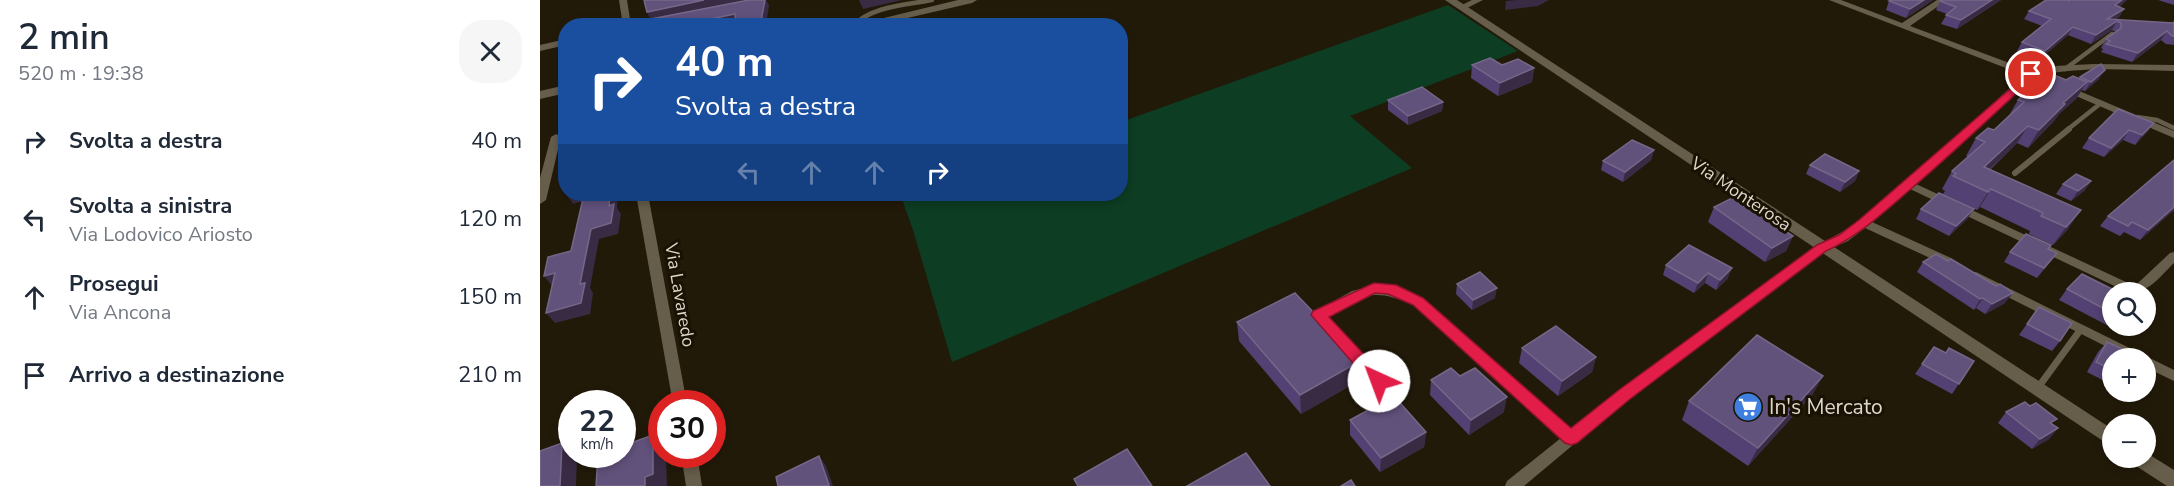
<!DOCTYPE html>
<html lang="it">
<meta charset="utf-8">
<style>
body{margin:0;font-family:"Nunito Sans",sans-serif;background:#f6f6f7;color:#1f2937;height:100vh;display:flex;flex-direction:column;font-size:22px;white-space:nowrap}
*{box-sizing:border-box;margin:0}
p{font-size:20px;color:#747a83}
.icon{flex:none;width:33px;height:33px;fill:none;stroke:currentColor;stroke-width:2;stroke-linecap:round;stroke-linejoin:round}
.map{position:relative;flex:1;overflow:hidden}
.details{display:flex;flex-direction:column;background:#fff;width:540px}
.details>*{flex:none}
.banner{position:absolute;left:18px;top:18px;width:570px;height:183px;border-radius:24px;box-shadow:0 3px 9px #0003;background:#1a4fa0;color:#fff;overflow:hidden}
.buttons{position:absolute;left:1562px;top:282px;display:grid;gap:12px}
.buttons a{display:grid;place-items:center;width:54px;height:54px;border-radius:50%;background:#fff;box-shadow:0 3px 9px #0003;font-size:30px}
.speed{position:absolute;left:18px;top:390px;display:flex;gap:12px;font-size:30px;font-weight:700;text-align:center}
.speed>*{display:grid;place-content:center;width:78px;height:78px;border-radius:50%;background:#fff;box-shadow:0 3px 9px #0003;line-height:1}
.speed small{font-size:15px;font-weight:400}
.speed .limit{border:9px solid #d22;background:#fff;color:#111}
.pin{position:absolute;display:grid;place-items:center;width:51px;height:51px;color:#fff;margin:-26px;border:3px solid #fff;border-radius:50%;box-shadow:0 2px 6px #0007}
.me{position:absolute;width:66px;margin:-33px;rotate:317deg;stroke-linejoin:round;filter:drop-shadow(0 0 4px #0008)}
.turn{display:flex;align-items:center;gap:21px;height:126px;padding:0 18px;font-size:27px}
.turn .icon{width:78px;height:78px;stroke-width:2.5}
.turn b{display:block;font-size:42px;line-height:51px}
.lanes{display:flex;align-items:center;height:57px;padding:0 18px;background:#0003;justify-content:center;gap:30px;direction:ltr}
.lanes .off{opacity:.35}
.round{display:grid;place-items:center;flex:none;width:63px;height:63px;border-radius:24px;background:#f6f6f7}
.overview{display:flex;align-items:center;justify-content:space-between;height:102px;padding:0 18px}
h1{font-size:36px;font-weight:600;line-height:45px}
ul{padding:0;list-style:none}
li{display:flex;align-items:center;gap:18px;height:78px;padding:0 18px}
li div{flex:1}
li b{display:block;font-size:22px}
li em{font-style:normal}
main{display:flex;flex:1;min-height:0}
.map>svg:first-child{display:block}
</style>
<main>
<section class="details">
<div class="overview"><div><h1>2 min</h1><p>520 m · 19:38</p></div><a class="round"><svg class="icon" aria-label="close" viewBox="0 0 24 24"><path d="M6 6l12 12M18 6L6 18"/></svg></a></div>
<ul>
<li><svg class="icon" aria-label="right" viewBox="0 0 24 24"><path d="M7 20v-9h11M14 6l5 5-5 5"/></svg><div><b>Svolta a destra</b></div><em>40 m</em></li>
<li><svg class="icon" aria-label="left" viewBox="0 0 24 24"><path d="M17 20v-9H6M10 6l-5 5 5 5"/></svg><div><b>Svolta a sinistra</b><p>Via Lodovico Ariosto</p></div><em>120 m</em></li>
<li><svg class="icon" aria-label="ahead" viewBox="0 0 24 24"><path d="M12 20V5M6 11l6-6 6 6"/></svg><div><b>Prosegui</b><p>Via Ancona</p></div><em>150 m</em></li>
<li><svg class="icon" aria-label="arrive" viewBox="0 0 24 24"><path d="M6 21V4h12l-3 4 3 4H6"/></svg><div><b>Arrivo a destinazione</b></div><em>210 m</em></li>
</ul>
</section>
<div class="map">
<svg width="1634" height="486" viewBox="0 0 1634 486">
<rect width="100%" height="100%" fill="#221a09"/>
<!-- green -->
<polygon fill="#0d3d23" points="908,5 978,51 810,116 872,168 412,362 373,230 360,194 580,194 581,122"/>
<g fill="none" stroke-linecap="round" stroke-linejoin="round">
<!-- service-far2 -->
<g stroke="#665d4a" stroke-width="4.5">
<path d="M313,26C331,6 367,5 392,0"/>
<polyline points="1525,69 1572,34"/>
<polyline points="1597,117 1617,120 1634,128"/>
<polyline points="1527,130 1561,103"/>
</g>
<!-- service-far1 -->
<polyline stroke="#665d4a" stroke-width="6" points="1475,173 1529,129"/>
<!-- service -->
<polyline stroke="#665d4a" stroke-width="7" points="1497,389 1541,329"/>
<!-- minor -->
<g fill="#665d4a" fill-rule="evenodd">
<polygon points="79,0 87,0 91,26 83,26"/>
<polygon points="932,0 943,0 925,9 918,7"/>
<path d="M1289,0H1301L1362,23L1397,0H1407L1370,26L1491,71L1515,66L1554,64L1634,65V71C1590,70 1544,66 1501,75L1503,77L1501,79L1492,78L1376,184L1586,282L1595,284L1598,283L1630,253L1634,252V263C1617,279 1608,296 1583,290L1370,189L1332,222L1411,258L1413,261L1411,264H1403L1325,228L1308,241L1285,251L1089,398L984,486H965L967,481L1021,438L873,305C832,287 825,295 788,316L844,377L846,381L844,385L839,387L834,385L774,318L772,315L774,312L812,291L836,285L852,287L883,299L1031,429L1079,390L1277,245C1312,230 1334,208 1363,183C1404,148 1444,112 1484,75Z"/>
<polygon points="26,39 26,45 0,51 0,45"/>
<polygon points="1525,85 1634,131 1634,138 1522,90 1520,88"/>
<polygon points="16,134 21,137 6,200 0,204 0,178 11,137"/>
<polygon points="96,194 108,194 147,404 133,404"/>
<polygon points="1436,272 1634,370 1634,381 1605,367 1605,358 1589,358 1432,279 1430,276 1432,273"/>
<polygon points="141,454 157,454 162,486 146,486"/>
</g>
<!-- secondary -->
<g fill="#665d4a" fill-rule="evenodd">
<polygon points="418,0 437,0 432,3 333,26 311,26"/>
<polygon points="905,0 917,0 1572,429 1572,447"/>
<polygon points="26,85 26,93 0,99 0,91"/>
<polygon points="1605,452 1634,470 1634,486 1627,486 1593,464 1591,458 1605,458"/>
</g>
</g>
<!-- wall -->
<g fill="#524172">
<polygon points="1351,0 1393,0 1366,18 1346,10 1349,1"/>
<polygon points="1403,0 1461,0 1417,29 1401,24 1407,14 1396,10 1400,1"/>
<polygon points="1587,0 1579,7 1584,9 1579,17 1575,20 1633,23 1634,22 1634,45 1626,44 1621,40 1592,62 1561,52 1563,49 1561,48 1566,39 1576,32 1572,30 1551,44 1528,35 1500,59 1477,51 1482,42 1502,26 1484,19 1489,11 1529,1"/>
<polygon points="1618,0 1634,0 1634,5"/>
<polygon points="932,65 962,65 994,68 992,82 958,96 931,78"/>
<polygon points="1540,77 1559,79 1545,91 1542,90 1536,99 1519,114 1514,121 1488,148 1477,143 1450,170 1528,229 1513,245 1489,234 1490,231 1440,207 1437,210 1403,194 1405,191 1402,189 1412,171 1428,157 1426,156 1436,138 1454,130 1468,117 1478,100 1494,92 1526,80 1539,78"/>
<polygon points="848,100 903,102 902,111 868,125 848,110"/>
<polygon points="1614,123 1607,132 1595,145 1583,140 1564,157 1542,148 1549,138"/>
<polygon points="1114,150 1111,160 1083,182 1061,170 1063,161"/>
<polygon points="1634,160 1634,210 1600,240 1584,232 1580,236 1560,226 1568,216"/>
<polygon points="1270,165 1319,171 1315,181 1300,192 1266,174"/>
<polygon points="1551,181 1544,191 1531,201 1516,194 1523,184"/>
<polygon points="1174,207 1253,236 1246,251 1225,262 1168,222"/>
<polygon points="1381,209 1434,209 1427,219 1409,236 1376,219"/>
<polygon points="1149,245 1188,278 1176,290 1165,283 1154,293 1123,275 1126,265"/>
<polygon points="1511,245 1508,249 1517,253 1497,278 1464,262 1470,252"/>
<polygon points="1383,262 1465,303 1445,314 1436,308 1434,310 1377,272"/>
<polygon points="917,284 955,298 932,310 916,294"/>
<polygon points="1527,289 1572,292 1572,326 1582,326 1578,331 1519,300"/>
<polygon points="1499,307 1520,341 1512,351 1479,335"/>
<polygon points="697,322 820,380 761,414 699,341"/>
<polygon points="1567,342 1572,358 1572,385 1547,372 1558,352"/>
<polygon points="982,348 1056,357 1052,372 1018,396 979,363"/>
<polygon points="1406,353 1434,361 1412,394 1375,374 1382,364"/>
<polygon points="920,376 964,412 929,435 890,395 891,380"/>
<polygon points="1273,394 1208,466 1142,420 1149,401"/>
<polygon points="1490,406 1518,428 1509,439 1492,449 1458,423 1466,412"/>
<polygon points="810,420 886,432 884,447 840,472 810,435"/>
</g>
<!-- shaded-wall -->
<g fill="#392b44">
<polygon points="164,0 207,0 111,21 107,12"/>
<polygon points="225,0 226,0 229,5 226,26 198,26"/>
<polygon points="319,0 362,0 323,9"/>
<polygon points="976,0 1009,0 998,6 965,10 966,1"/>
<polygon points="1384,0 1393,0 1366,18 1370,9"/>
<polygon points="1452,0 1461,0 1417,29 1421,20"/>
<polygon points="1582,0 1587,0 1570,14 1575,5"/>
<polygon points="1584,9 1579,17 1562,28 1567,19"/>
<polygon points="195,14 200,23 186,26 136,26"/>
<polygon points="1577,21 1572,30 1551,44 1556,35"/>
<polygon points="1533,27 1528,35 1500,59 1505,51"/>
<polygon points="1627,31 1621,40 1592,62 1598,53"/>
<polygon points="994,68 992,82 958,96 960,83"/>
<polygon points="1565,70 1559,79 1545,91 1551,82"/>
<polygon points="1547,82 1536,99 1519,114 1514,121 1488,148 1499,130 1523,103"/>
<polygon points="903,102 902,111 868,125 868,116"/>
<polygon points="1614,123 1607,132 1595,145 1602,135"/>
<polygon points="1488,126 1477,143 1433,185 1444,167"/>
<polygon points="1589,130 1583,140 1564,157 1571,148"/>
<polygon points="1114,150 1111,160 1083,182 1085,172"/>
<polygon points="1319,171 1315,181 1300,192 1305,182"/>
<polygon points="1551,181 1544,191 1531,201 1538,191"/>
<polygon points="1451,189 1440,207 1437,210 1448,192"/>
<polygon points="26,194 48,194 52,199 33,204"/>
<polygon points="70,194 78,194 77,208 81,214 78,234 59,239 50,288 53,293 50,314 15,323 6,313 40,284 51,229 69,206"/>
<polygon points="1634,207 1634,210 1600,240 1608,230"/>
<polygon points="1434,209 1427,219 1409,236 1416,226"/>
<polygon points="1541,210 1528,229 1513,245 1526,227"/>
<polygon points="1253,236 1246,251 1225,262 1232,248"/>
<polygon points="1192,268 1188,278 1176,290 1180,280"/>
<polygon points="15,273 13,287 4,276"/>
<polygon points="1168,273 1165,283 1154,293 1158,283"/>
<polygon points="957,288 955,298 932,310 933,300"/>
<polygon points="1473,293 1465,303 1445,314 1452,304"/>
<polygon points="1443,298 1436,308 1434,310 1440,299"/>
<polygon points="1056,357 1052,372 1018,396 1022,381"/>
<polygon points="820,361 820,380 761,414 760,395"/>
<polygon points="1283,376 1273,394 1208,466 1218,448"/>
<polygon points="967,397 964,412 929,435 931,420"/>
<polygon points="1518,428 1509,439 1492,449 1500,439"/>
<polygon points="886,432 884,447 840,472 841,458"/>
<polygon points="113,435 122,445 122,454 126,454 127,486 105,486 105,477"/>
<polygon points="22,443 32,452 32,454 34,454 37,457 36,486 19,486"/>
<polygon points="279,456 286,466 293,486 286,486"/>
</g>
<!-- building -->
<g fill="#61527c" stroke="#756788" stroke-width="1.5">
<polygon points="104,0 164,0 107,12"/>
<polygon points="209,0 225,0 221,21 196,26 195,14 136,26 104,26 106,20"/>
<polygon points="1351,0 1384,0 1370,9 1349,1"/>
<polygon points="1403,0 1452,0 1421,20 1406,15 1416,7 1400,1"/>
<polygon points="1506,0 1528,0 1529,1 1530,0 1582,0 1575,5 1584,9 1567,19 1633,23 1634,22 1634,36 1632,36 1627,31 1598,53 1566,44 1570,41 1566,39 1581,28 1581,23 1577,21 1556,35 1533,27 1505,51 1482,42 1511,19 1489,11"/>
<polygon points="950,58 962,65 978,59 994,68 960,83 932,65"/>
<polygon points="1561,64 1565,70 1551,82 1540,77"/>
<polygon points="1514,75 1526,80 1533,76 1547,82 1523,103 1525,104 1499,130 1488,126 1444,167 1541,210 1526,227 1501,216 1503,213 1451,189 1448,192 1413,176 1416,174 1412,171 1445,142 1436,138 1448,128 1454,130 1484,102 1478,100 1489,90 1494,92"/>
<polygon points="882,87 903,102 868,116 848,100"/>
<polygon points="1578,109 1614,123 1602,135 1589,130 1571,148 1549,138"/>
<polygon points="1092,140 1114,150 1085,172 1063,161"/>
<polygon points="1285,154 1319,171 1305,182 1270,165"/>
<polygon points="1634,160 1634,207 1608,230 1592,222 1588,226 1568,216"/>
<polygon points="1536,174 1551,181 1538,191 1523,184"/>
<polygon points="1399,193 1434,209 1416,226 1381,209"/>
<polygon points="44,194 70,194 69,206 74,204 71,223 51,229 40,284 45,283 41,303 6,313 15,273 4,276 8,257 31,251"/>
<polygon points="1194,197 1253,236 1232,248 1174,207"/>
<polygon points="1486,234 1511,245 1508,249 1517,253 1504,268 1470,252"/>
<polygon points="1149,245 1192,268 1180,280 1168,273 1158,283 1126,265"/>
<polygon points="1396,254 1408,261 1411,259 1456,286 1460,284 1473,293 1452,304 1443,298 1440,299 1383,262"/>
<polygon points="940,272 957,288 933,300 917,284"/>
<polygon points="1542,274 1578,292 1572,292 1572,313 1527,289"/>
<polygon points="755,293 820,361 760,395 697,322"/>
<polygon points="1499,307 1532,323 1520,341 1487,324"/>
<polygon points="1016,326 1056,357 1022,381 982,348"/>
<polygon points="1217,335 1283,376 1218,448 1149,401"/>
<polygon points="1567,342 1602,358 1572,358 1572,370 1556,362"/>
<polygon points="1394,347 1406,353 1409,348 1434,361 1419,384 1382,364"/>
<polygon points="911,368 920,376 935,368 967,397 931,420 891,380"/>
<polygon points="854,396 886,432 841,458 810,420"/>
<polygon points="1485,402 1490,406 1496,403 1517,419 1510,423 1518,428 1500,439 1466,412"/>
<polygon points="113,435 113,474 105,477 105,486 56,486 58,455 60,454 82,454 82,446"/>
<polygon points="22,443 20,486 0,486 0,451"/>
<polygon points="587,449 612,486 538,486 534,479"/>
<polygon points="706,453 730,486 647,486"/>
<polygon points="279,456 289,485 286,486 238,486 236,477"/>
<polygon points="811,480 815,486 801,486"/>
</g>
<!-- route -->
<path fill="#e11d48" stroke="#92132f" stroke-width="1.5" d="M1491,71L1497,74L1495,76C1454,114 1414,152 1372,188C1344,212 1319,236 1286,251L1090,399L1037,443L1031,445L1025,443L873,305L848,294L835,293L789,317L845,377L847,381L845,386L839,387L833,386L771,315L773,311L834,283L856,285L883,298L1031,428L1079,390L1277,245L1299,235L1319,220Z"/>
<!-- icons -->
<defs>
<g id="supermarket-disc" transform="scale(1.5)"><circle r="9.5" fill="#3f7fe0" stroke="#191102"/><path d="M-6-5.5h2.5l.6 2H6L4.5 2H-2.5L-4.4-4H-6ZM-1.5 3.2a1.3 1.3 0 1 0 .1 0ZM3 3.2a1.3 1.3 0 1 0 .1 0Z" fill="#fff"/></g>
</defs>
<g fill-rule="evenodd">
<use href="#supermarket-disc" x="1208" y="407"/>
</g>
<g text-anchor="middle" stroke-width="6" stroke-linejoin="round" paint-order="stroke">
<!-- street labels -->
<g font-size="18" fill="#ddd8cd" stroke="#191102">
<text transform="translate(1201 194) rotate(34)" y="6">Via Monterosa</text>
<text transform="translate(140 295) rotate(80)" y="6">Via Lavaredo</text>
</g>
<!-- near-poi labels -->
<g font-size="21" fill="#ddd8cd" stroke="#191102" text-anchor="start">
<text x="1229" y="414">In's Mercato</text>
</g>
</g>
</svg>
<div class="buttons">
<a><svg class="icon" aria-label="search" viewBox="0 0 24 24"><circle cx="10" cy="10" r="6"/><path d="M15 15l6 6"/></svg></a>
<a>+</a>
<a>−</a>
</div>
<div class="speed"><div>22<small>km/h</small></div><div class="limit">30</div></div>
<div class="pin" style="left:1491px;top:74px;background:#d93025"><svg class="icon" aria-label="arrive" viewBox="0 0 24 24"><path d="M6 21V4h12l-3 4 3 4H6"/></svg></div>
<svg class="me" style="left:839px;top:381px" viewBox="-20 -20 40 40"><circle r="19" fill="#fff"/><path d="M0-13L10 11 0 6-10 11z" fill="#e11d48"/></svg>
<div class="banner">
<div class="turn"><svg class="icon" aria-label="right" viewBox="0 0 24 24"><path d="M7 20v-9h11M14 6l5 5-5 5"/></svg><div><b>40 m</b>Svolta a destra</div></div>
<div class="lanes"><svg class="icon off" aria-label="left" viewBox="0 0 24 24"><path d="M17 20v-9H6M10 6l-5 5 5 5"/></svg><svg class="icon off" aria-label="ahead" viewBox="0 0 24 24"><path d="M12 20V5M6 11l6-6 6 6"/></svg><svg class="icon off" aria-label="ahead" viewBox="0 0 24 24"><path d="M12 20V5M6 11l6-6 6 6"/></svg><svg class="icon" aria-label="right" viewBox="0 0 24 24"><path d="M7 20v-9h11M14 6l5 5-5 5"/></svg></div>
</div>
</div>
</main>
